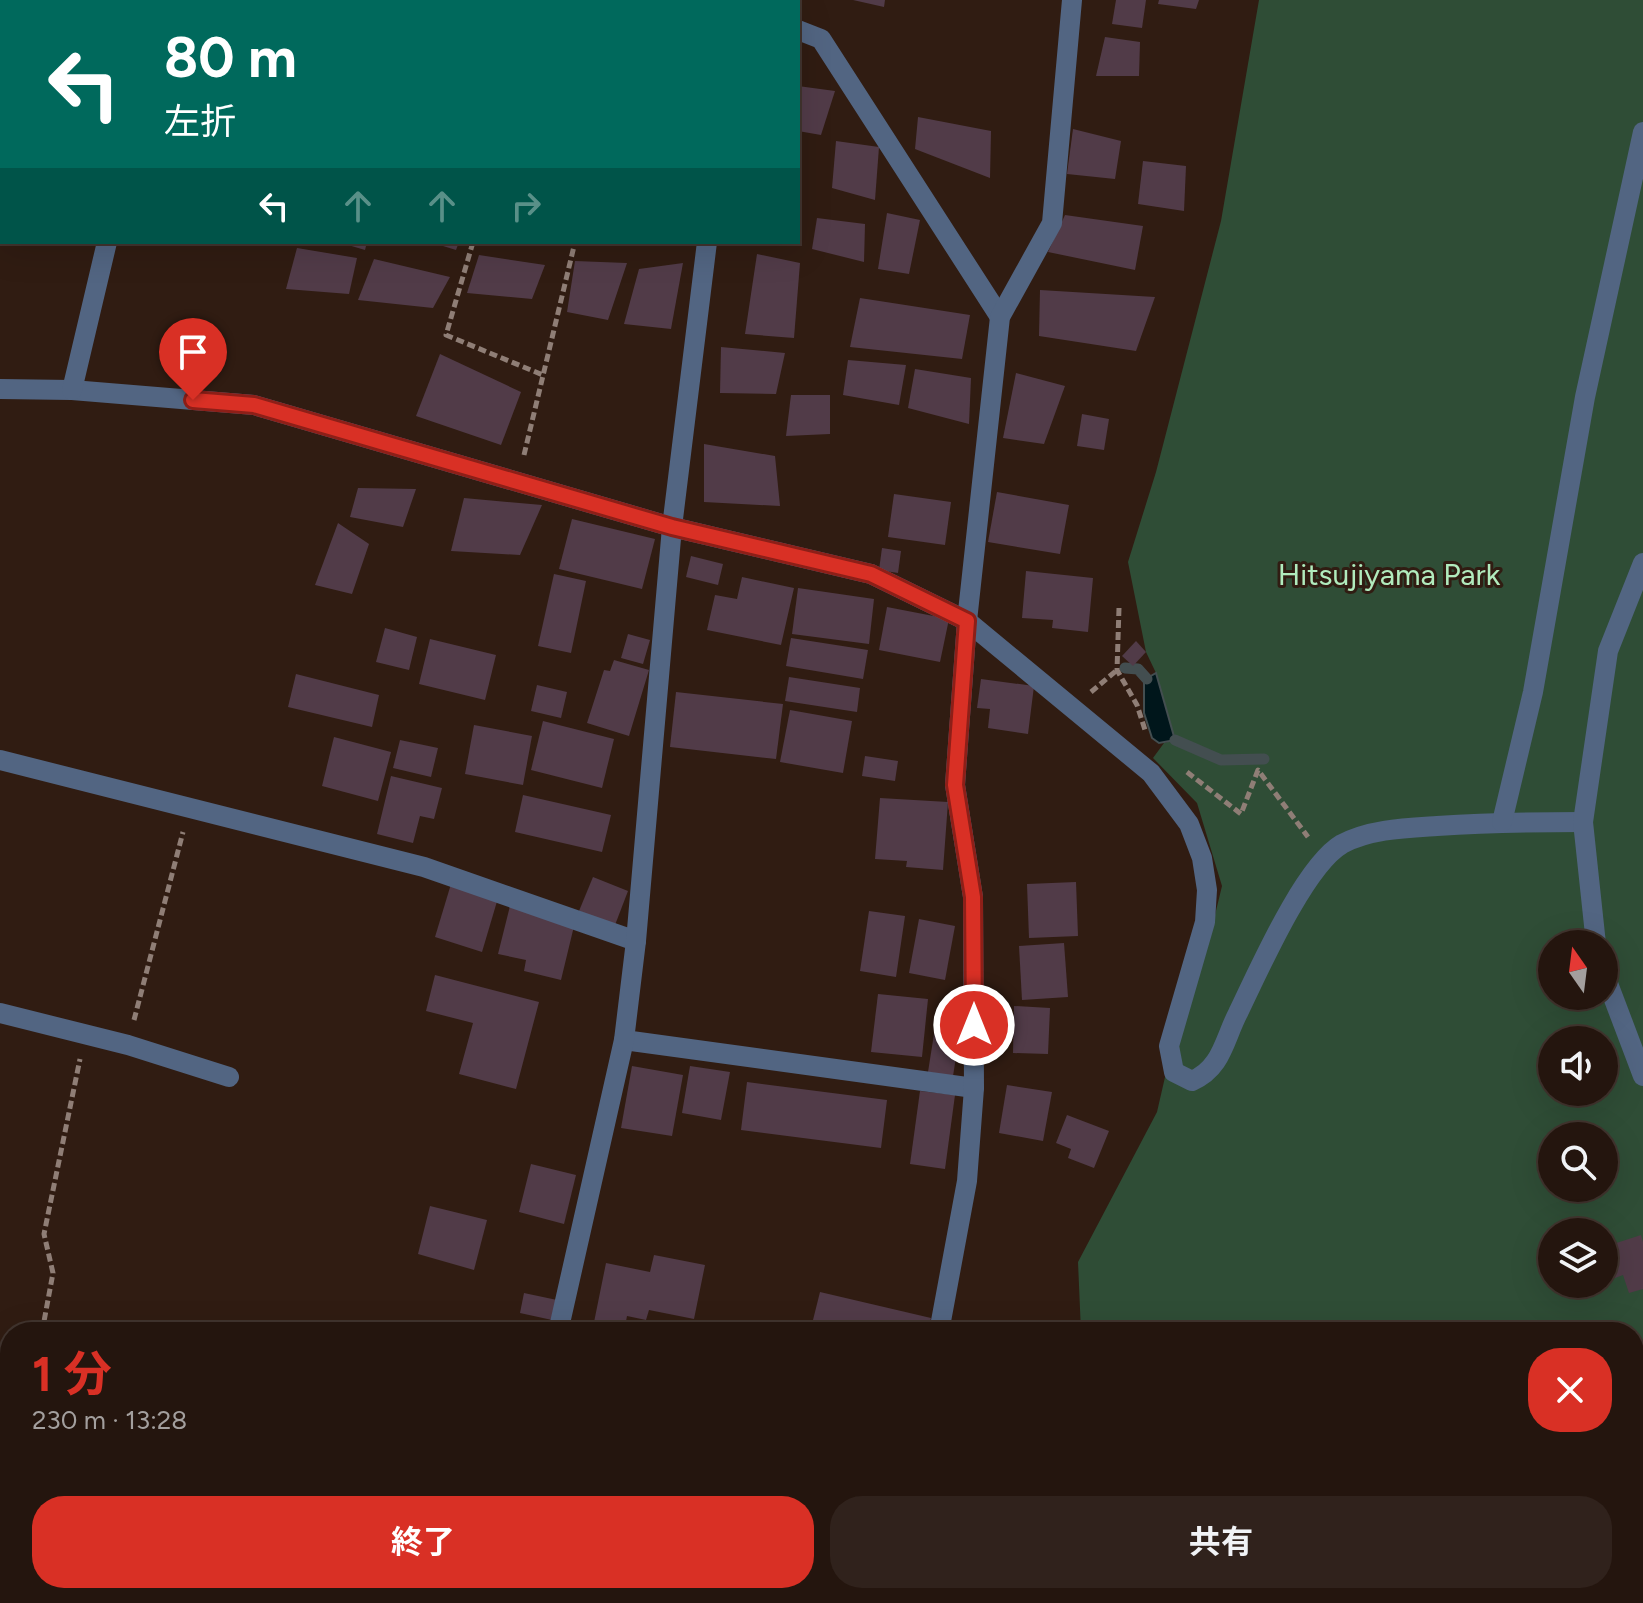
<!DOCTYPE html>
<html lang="ja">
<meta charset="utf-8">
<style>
body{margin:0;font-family:Figtree,"Noto Sans JP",sans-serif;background:#30221c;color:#f1f3f6;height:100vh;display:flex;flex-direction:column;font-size:30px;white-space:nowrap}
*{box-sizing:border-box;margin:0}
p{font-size:26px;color:#a39f9e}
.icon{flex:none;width:44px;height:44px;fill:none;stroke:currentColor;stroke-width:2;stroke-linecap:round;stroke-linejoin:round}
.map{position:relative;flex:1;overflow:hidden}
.sheet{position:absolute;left:0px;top:1322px;width:1644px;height:282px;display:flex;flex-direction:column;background:#24150e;border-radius:32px 32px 0 0;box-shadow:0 8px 32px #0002,0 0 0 2px #41342e}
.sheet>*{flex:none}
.guide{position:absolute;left:0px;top:0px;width:800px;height:244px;box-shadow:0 8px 32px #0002,0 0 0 2px #41342e;background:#00695c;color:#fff;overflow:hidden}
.needle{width:52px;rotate:346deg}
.buttons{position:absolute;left:1538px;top:930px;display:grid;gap:16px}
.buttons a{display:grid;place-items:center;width:80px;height:80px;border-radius:50%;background:#24150e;box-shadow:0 8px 32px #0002,0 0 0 2px #41342e;font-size:40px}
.pin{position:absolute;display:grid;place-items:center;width:68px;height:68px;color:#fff;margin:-82px -34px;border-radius:50% 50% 50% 0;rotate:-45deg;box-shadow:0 0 8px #0007}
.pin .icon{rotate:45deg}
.me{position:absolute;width:88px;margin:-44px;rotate:0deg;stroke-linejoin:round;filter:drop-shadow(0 0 6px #0008)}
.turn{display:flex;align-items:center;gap:28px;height:168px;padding:0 32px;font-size:36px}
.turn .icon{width:104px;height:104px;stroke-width:2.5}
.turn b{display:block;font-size:56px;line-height:68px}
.lanes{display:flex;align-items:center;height:76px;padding:0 32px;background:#0003;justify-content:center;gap:40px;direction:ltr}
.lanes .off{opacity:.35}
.round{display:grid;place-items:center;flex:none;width:84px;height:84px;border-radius:32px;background:#30221c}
.summary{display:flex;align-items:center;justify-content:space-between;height:136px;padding:0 32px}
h1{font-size:48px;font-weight:700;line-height:60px;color:#d93025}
.action{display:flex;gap:16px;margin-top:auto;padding:16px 32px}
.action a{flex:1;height:92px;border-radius:32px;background:#d93025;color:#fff;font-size:32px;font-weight:700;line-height:92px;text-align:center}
.action a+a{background:#30221c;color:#f1f3f6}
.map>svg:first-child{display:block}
</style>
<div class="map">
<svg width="1643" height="1603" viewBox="0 0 1643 1603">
<rect width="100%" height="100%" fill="#301c12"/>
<!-- green -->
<path fill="#2f4d36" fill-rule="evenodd" d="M1259,0H1643V1603H1087V1594H1634V1332H1081L1078,1262L1157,1112L1182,1003L1206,952L1222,886L1197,803L1153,758L1164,743L1175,740L1156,673L1146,652L1128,562L1156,472L1221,221ZM1552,944H1604V996H1552ZM1552,1040H1604V1092H1552ZM1552,1136H1604V1188H1552ZM1552,1232H1604V1284H1552Z"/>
<!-- water -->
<polygon fill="#00161b" stroke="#434e50" stroke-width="2" points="1156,673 1175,740 1159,743 1152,738 1144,713 1144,680"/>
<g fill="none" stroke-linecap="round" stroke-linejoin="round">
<!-- stream -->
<g stroke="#434e50" stroke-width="11">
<polyline points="1125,668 1138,669 1147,679"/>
<polyline points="1175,740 1221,760 1264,759"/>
</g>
</g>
<!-- building -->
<g fill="#513b48">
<polygon points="853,0 885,0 884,7"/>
<polygon points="1116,0 1146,0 1142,28 1112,24"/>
<polygon points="1159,0 1199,0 1196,9 1158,4"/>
<polygon points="1105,37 1140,42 1139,76 1096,76"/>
<polygon points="798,86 835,91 821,135 798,131"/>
<polygon points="918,117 991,131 990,178 915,149"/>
<polygon points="1073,129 1121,141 1115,179 1067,174"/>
<polygon points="836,141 879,147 875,200 832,188"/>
<polygon points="1143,161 1186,166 1184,211 1138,204"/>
<polygon points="887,213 920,220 909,274 878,269"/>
<polygon points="1065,215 1143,226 1135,270 1048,252"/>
<polygon points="817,218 865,224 864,262 812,249"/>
<polygon points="338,242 367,242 365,250"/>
<polygon points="430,242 459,242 456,250"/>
<polygon points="297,248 357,258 349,294 286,289"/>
<polygon points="757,254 800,263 794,338 745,334"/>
<polygon points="479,255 545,265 532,299 467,293"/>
<polygon points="374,259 450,277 433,308 358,300"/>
<polygon points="575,261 627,263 608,320 567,312"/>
<polygon points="683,263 671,329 624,324 639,269"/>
<polygon points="1040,290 1155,297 1136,351 1039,336"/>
<polygon points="860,298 970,315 962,359 850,347"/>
<polygon points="721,347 785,353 776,394 720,393"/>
<polygon points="440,354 521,392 501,445 416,416"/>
<polygon points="848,360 906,365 899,405 843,395"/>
<polygon points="915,369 971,378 969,424 908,408"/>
<polygon points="1016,373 1065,386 1044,444 1003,438"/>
<polygon points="791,395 830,395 830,434 786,436"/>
<polygon points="1082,414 1109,419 1104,450 1077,446"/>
<polygon points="704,444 775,456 780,506 704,502"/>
<polygon points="358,488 416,489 403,527 350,517"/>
<polygon points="997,492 1069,505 1060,554 988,542"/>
<polygon points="894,494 951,502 945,545 888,537"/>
<polygon points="464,498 542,505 520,555 451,551"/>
<polygon points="572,519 655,539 642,589 559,569"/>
<polygon points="338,523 369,544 352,594 315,585"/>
<polygon points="882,548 901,551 898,573 879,570"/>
<polygon points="691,556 723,564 718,585 686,577"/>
<polygon points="1026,571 1093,578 1088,632 1052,628 1053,620 1022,618"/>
<polygon points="554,574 586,581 571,653 538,646"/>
<polygon points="742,577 794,588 781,645 707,630 715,595 737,599"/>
<polygon points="798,588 874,599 869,644 792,634"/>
<polygon points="887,607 949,619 940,662 879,650"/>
<polygon points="385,628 417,637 409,670 376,662"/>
<polygon points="628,634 650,640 643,664 621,658"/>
<polygon points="791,638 868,650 863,679 786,666"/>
<polygon points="430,639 496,655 485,700 419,684"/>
<polygon points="1136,641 1146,652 1133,666 1122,656"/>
<polygon points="614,660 649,670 629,736 587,723 604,670 610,671"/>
<polygon points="296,674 379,695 372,727 288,707"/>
<polygon points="789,677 860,688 857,712 785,701"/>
<polygon points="981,679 1034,686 1028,734 988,728 990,709 977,708"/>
<polygon points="537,685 567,692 561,718 531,711"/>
<polygon points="676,692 783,704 776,759 670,747"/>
<polygon points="790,710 852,721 843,773 780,762"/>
<polygon points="543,721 614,739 602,788 531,770"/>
<polygon points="474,725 532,736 523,785 465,774"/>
<polygon points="334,737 391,752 378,801 322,786"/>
<polygon points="400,740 438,748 431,777 393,768"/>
<polygon points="865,756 898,761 895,781 862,776"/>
<polygon points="391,776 442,788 434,819 420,816 413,843 377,834"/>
<polygon points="523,795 611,815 602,852 515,832"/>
<polygon points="880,798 948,802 943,870 906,867 907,861 875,859"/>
<polygon points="593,877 628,891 615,925 579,911"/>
<polygon points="1076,882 1078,936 1029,938 1027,884"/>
<polygon points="451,884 498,898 482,952 435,937"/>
<polygon points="510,906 575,922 561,980 524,971 526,960 498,954"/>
<polygon points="869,911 905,916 896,977 860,971"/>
<polygon points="919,919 955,926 945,980 909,973"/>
<polygon points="1064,943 1068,997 1022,1000 1019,946"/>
<polygon points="435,975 539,1002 516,1089 459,1074 473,1023 426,1011"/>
<polygon points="878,994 928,999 922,1057 871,1052"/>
<polygon points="1014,1006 1050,1008 1048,1054 1013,1053"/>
<polygon points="934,1034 959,1038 953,1076 928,1072"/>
<polygon points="632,1066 683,1075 672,1136 621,1128"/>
<polygon points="690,1066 730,1072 721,1120 682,1113"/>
<polygon points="747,1082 887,1100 881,1148 741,1130"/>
<polygon points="1007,1085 1052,1092 1043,1141 999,1133"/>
<polygon points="920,1091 955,1095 945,1169 910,1164"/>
<polygon points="1067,1115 1109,1131 1094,1168 1068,1158 1071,1149 1056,1143"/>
<polygon points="531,1164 576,1175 564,1224 519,1212"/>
<polygon points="430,1206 487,1220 474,1270 418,1254"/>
<polygon points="1641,1235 1643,1242 1643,1289 1629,1293 1623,1275 1607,1281 1604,1271 1604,1247"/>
<polygon points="654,1255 705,1265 694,1319 649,1310 646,1320 627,1316 624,1332 592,1332 606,1263 650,1272"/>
<polygon points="820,1292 931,1318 928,1332 810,1332"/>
<polygon points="524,1293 557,1300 552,1320 520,1313"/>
<polygon points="656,1594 681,1594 679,1603 655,1598"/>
</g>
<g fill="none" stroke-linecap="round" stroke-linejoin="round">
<!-- path -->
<g stroke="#8f7e76" stroke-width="5" stroke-dasharray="8 4" stroke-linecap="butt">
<polyline points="540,2 541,0"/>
<polyline points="633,2 634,0"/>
<polyline points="473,242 446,335 543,375"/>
<polyline points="524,455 575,242"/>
<polyline points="1119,608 1117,670 1137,705 1146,733"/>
<polyline points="1091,692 1117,670"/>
<polyline points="1187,772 1241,814 1258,770 1308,837"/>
<polyline points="134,1020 183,832"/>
<polyline points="42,1332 53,1273 44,1234 80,1059"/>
<polyline points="0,1385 10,1387"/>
</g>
<!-- minor -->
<g stroke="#526582" stroke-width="20">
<polyline points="717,0 725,2"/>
<polyline points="165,2 165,0"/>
<polyline points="798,30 821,39 1000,317"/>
<path d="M0,389L72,390L254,405L672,527L871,574L967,621L1151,773L1189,824L1202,858L1207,890L1205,922L1169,1046L1174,1072L1192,1081C1222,1068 1224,1040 1238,1013C1258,972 1304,866 1342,844C1370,829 1406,828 1437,826C1486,823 1534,822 1583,822"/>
<polyline points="72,390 107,242"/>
<polyline points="0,760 424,867 636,941"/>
<polyline points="1502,822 1533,692 1585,397 1643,132"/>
<polyline points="1596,944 1583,822 1608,651 1643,563"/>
<polyline points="1604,973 1643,1076"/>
<polyline points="0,1013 128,1045 229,1077"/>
<polyline points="624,1040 974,1088"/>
<polyline points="558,1332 624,1040 636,941 672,527 707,242"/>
<polyline points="939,1332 967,1181 974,1088 973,897 955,785 967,621 1000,317 1052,223 1072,0"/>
<polyline points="0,1534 10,1487"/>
<polyline points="904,1594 905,1603"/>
<polyline points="507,1603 508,1594"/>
<polyline points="880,1603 883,1594"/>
<polyline points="1385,1603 1386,1594"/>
</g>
</g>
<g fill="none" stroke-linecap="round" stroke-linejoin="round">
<!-- route casing -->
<g stroke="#8d1f18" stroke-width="20">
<polyline id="route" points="193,400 254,405 672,527 871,574 967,621 955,785 973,897 974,1025"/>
</g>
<!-- route -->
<use href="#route" stroke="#d93025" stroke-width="14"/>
</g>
<g text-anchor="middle" stroke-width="6" stroke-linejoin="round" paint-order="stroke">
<!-- park labels -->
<g font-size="30" fill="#b1ebbd" stroke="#301c12">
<text x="1389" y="585">Hitsujiyama Park</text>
</g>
</g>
</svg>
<div class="buttons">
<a><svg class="needle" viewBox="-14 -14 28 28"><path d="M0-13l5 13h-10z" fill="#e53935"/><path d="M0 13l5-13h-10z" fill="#a39f9e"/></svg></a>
<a><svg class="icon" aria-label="sound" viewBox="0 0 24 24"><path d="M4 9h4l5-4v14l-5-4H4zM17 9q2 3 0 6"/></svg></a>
<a><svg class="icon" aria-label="search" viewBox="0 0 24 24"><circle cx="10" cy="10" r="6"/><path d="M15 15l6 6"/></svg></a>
<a><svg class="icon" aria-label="layers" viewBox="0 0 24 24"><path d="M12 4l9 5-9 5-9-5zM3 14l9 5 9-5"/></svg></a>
</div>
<div class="pin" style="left:193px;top:400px;background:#d93025"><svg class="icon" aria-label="arrive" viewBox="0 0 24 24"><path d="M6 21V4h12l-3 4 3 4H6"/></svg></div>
<svg class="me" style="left:974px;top:1025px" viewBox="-20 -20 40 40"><circle r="17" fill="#d93025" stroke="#fff" stroke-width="3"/><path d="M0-11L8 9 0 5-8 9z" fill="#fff"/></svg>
<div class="guide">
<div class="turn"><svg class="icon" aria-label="left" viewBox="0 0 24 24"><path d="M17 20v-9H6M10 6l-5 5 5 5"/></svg><div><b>80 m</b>左折</div></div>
<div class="lanes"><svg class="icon" aria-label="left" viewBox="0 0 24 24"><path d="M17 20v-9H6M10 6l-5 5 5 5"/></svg><svg class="icon off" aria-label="ahead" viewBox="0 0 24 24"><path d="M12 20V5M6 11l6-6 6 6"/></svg><svg class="icon off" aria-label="ahead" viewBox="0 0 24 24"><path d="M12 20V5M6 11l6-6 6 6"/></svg><svg class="icon off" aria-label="right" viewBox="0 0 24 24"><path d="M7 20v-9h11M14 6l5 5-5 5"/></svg></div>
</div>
<section class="sheet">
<div class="summary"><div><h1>1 分</h1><p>230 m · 13:28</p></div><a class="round" style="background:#d93025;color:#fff"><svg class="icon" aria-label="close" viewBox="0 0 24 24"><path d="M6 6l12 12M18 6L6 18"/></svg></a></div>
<div class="action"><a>終了</a><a>共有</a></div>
</section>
</div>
